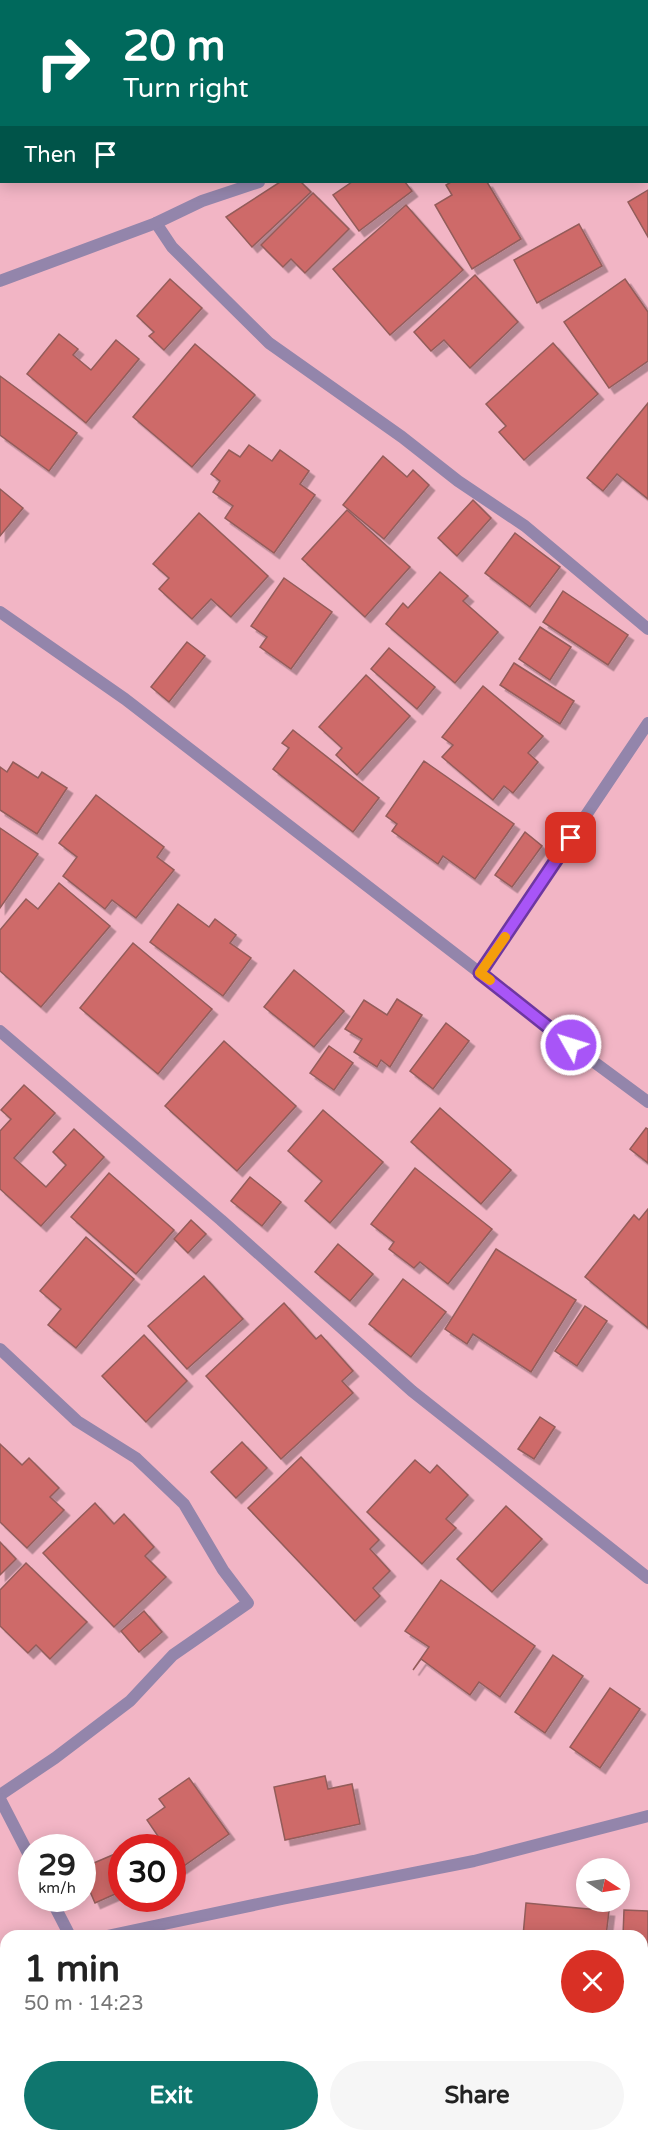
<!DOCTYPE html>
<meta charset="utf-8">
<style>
body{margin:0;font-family:"Varela Round",sans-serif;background:#f6f6f6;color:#222;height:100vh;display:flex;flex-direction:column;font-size:22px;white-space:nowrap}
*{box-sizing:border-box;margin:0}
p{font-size:20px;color:#767676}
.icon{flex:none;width:33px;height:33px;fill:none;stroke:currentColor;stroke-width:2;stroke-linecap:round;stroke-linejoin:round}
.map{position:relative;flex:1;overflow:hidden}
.details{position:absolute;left:0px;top:1930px;width:648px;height:212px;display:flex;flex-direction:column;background:#fff;border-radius:18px 18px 0 0;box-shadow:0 3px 15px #0003}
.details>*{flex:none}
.banner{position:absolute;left:0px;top:0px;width:648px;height:183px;box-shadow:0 3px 15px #0003;background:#00695c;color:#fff;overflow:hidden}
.needle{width:39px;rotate:102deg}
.fabs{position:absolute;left:576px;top:1858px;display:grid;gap:12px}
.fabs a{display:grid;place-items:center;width:54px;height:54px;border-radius:50%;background:#fff;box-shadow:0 3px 15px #0003;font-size:30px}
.speed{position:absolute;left:18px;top:1834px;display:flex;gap:12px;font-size:30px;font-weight:700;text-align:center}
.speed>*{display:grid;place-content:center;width:78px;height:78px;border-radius:50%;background:#fff;box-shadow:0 3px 15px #0003;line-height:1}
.speed small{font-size:15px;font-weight:400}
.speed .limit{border:9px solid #d22;background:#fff;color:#111}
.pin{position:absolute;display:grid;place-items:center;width:51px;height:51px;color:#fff;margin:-26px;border-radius:12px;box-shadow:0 3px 9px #0006}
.me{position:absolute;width:66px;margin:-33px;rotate:309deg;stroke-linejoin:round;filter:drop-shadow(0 0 4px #0008)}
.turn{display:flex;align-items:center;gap:21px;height:126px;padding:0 24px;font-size:27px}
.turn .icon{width:78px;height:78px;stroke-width:2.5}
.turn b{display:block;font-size:42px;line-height:51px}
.then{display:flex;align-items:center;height:57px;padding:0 24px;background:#0003;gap:12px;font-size:22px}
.round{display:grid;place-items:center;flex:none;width:63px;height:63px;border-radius:32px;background:#f6f6f6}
.head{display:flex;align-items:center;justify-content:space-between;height:102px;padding:0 24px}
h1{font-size:36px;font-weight:700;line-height:45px}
.primary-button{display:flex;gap:12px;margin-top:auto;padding:12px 24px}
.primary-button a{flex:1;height:69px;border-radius:36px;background:#0f766e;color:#fff;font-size:24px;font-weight:700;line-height:69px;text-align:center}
.primary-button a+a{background:#f6f6f6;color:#222}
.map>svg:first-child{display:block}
</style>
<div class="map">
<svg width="648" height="2141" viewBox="0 0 648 2141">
<defs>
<filter id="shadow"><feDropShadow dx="5.5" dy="5.5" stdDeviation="0" flood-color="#0004"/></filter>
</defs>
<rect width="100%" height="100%" fill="#f2b5c5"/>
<!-- building -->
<g fill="#ce6a69" stroke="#935c5a" stroke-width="1.5" filter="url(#shadow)">
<polygon points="646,95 648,97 646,173"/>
<polygon points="280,182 301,182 311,192 252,247 226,217"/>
<polygon points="352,182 405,182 412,191 359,231 333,195"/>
<polygon points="451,182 487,182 521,239 472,269 435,205 452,195 446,185"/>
<polygon points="648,190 648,237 628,202"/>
<polygon points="313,193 349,229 305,273 291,259 283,267 261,245"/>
<polygon points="406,205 463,270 390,335 333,269"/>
<polygon points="579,224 602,266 537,303 514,260"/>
<polygon points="475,275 518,322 470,368 444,340 431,351 414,332"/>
<polygon points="170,279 202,308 164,350 149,336 154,332 137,316"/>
<polygon points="625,279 648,312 648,361 609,388 564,322"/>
<polygon points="59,334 78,349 73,355 91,370 116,340 139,359 86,423 27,374"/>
<polygon points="553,343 598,394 524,460 499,432 506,426 486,404"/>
<polygon points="195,344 255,395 192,467 133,417"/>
<polygon points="0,376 77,433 49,471 0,435"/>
<polygon points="648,403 648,499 617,474 603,491 587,478"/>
<polygon points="249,445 272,461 280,450 309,471 300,484 315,495 274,553 225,518 233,506 213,492 220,481 211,474 229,450 240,457"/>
<polygon points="383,456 407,477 413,470 429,485 384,539 343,505"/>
<polygon points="0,489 23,508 0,536"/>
<polygon points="473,500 491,518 457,556 438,538"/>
<polygon points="347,510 410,567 365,617 302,559"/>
<polygon points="199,513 268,576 231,617 211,599 192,619 159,589 169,578 153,564"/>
<polygon points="515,533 560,567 530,607 485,573"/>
<polygon points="440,572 468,596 463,601 498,632 455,683 386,624 403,603 408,608"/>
<polygon points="284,578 332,612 291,669 260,647 267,637 251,626"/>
<polygon points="563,591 628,635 608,665 543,622"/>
<polygon points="540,627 571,647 550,680 519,659"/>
<polygon points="187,642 205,656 169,702 151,687"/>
<polygon points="389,648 435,687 417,709 371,669"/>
<polygon points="514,663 574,701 560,724 500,685"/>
<polygon points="366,675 410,716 357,775 336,755 342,748 319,727"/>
<polygon points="483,686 543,736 528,753 538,762 513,793 504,786 493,800 442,757 453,745 442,737"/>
<polygon points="293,730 379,798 353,832 273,769 289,748 282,743"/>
<polygon points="424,761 514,824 475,879 443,856 438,864 392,831 397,824 386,816"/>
<polygon points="13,762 38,778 42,772 67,788 37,834 0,810 0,767 7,772"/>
<polygon points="96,795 164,847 157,857 174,870 136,918 112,900 105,909 63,876 77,857 59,843"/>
<polygon points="0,828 38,854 0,908"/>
<polygon points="525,832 542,846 512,887 495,875"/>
<polygon points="59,883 110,926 41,1007 0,971 0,930 26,899 38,909"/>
<polygon points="178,904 209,927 215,919 236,935 230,943 251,958 223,996 150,942"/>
<polygon points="133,943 212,1009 158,1074 80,1008"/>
<polygon points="294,970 344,1011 314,1047 264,1007"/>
<polygon points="397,999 422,1015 390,1067 381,1060 377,1067 354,1052 362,1039 345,1029 364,1000 387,1015"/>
<polygon points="446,1023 469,1041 433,1089 410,1071"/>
<polygon points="224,1041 296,1106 237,1171 165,1106"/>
<polygon points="329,1046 353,1063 334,1090 310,1073"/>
<polygon points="24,1085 55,1113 14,1158 46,1187 66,1165 53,1152 74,1129 104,1157 41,1226 0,1189 0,1131 11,1119 1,1110"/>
<polygon points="440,1108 511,1170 481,1204 411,1142"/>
<polygon points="323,1110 383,1162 330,1223 305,1201 322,1181 288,1151"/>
<polygon points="646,1128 648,1129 648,1163 630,1149"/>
<polygon points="415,1168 492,1229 448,1284 420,1262 414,1268 389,1249 394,1242 371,1224"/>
<polygon points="109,1173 174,1230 136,1274 71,1217"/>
<polygon points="250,1177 281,1202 262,1226 231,1201"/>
<polygon points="648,1209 648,1328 585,1277 634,1215 639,1220"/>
<polygon points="191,1220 206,1234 188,1253 174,1239"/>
<polygon points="86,1237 134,1279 76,1348 48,1325 61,1309 40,1291"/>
<polygon points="338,1244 373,1274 350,1301 315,1272"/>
<polygon points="496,1249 576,1300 531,1372 473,1334 467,1344 445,1329"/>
<polygon points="204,1276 243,1319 187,1369 148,1326"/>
<polygon points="403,1279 446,1312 411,1357 369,1324"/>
<polygon points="284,1303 316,1339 321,1335 353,1371 342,1381 353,1393 281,1459 206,1376"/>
<polygon points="585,1306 607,1321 577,1366 555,1351"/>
<polygon points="144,1335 187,1381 146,1422 102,1376"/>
<polygon points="540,1417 555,1427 534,1459 518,1449"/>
<polygon points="242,1442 267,1468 236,1498 211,1472"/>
<polygon points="0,1444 22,1465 29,1458 59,1488 50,1497 64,1510 27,1548 0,1522"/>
<polygon points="301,1457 379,1540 370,1549 390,1571 373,1588 380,1596 355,1621 248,1508"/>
<polygon points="415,1460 430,1473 437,1465 468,1495 446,1519 456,1528 422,1564 367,1512"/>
<polygon points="95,1503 114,1524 124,1514 154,1547 145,1556 166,1577 114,1627 43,1553"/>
<polygon points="506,1506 542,1539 492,1592 457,1559"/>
<polygon points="0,1542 16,1559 0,1575"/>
<polygon points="26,1563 87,1622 50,1659 36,1645 28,1653 0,1626 0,1590"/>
<polygon points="441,1580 535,1646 500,1697 479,1682 470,1695 421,1659 413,1670 429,1647 405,1631"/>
<polygon points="144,1611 162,1632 139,1652 121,1631"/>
<polygon points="553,1655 583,1676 545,1733 515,1712"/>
<polygon points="610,1688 640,1709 600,1768 570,1747"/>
<polygon points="325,1776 328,1789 352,1784 360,1824 285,1840 274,1787"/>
<polygon points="189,1778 229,1834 181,1868 172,1857 172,1848 166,1848 147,1820 165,1807 159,1799"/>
<polygon points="122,1851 122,1891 95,1903 82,1873 82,1868"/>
<polygon points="526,1903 609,1911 606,1936 523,1936"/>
<polygon points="624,1910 648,1911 648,1969 642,1969 642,1936 623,1936"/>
<rect x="642" y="1989" width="6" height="93"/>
<polygon points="6,2079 6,2136 63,2136 65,2141 0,2141 0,2082"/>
<polygon points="100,2136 119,2136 121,2141 90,2141"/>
<polygon points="306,2136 381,2136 379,2136 379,2141 307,2141"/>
<polygon points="391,2136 513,2136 514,2141 392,2141"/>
</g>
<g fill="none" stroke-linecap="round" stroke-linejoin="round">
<!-- street -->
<g stroke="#9385ab" stroke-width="12">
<polyline points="646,2 648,1"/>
<polyline points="646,73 648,75"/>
<polyline points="156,223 172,247 269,343 402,437 458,481 525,526 648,629"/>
<polyline points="0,281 156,223 202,201 259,182"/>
<polyline points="0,612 125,699 480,973 571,1045 648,1102"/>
<polyline points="480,973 648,723"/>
<polyline points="0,1031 221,1220 412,1391 648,1578"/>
<polyline points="0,1349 77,1421 136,1458 184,1504 223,1570 248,1603 173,1655 130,1701 55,1758 0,1795"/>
<polyline points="0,1799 32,1861"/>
<polyline points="51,1899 70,1936"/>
<polyline points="107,1936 282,1899 474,1861 648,1816"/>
<polyline points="0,1983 6,1980"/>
</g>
</g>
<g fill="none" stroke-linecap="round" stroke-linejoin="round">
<!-- route casing -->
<g stroke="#6d37a1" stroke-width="15">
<polyline id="route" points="571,838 480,973 571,1045"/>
</g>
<!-- route -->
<use href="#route" stroke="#a855f7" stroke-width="10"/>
<!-- slow -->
<polyline stroke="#f59e0b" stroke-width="10" points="490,980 480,973 505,937"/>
</g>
</svg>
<div class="fabs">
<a><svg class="needle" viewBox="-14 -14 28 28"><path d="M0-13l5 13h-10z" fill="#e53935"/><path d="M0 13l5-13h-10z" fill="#767676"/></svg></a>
</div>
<div class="speed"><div>29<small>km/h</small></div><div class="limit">30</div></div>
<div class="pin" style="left:571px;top:838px;background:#d93025"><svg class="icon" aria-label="arrive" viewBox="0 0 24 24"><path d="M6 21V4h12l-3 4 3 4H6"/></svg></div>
<svg class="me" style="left:571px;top:1045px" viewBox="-20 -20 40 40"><circle r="17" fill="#a855f7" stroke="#fff" stroke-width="3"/><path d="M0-11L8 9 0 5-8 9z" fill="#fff"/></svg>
<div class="banner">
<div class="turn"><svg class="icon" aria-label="right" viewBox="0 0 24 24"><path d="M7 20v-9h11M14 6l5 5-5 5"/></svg><div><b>20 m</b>Turn right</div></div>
<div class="then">Then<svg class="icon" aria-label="arrive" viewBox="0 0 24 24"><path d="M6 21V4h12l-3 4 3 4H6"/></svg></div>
</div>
<section class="details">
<div class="head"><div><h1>1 min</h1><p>50 m · 14:23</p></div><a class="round" style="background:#d93025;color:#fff"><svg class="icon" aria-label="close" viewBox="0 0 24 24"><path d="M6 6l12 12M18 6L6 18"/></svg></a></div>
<div class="primary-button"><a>Exit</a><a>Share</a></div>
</section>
</div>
